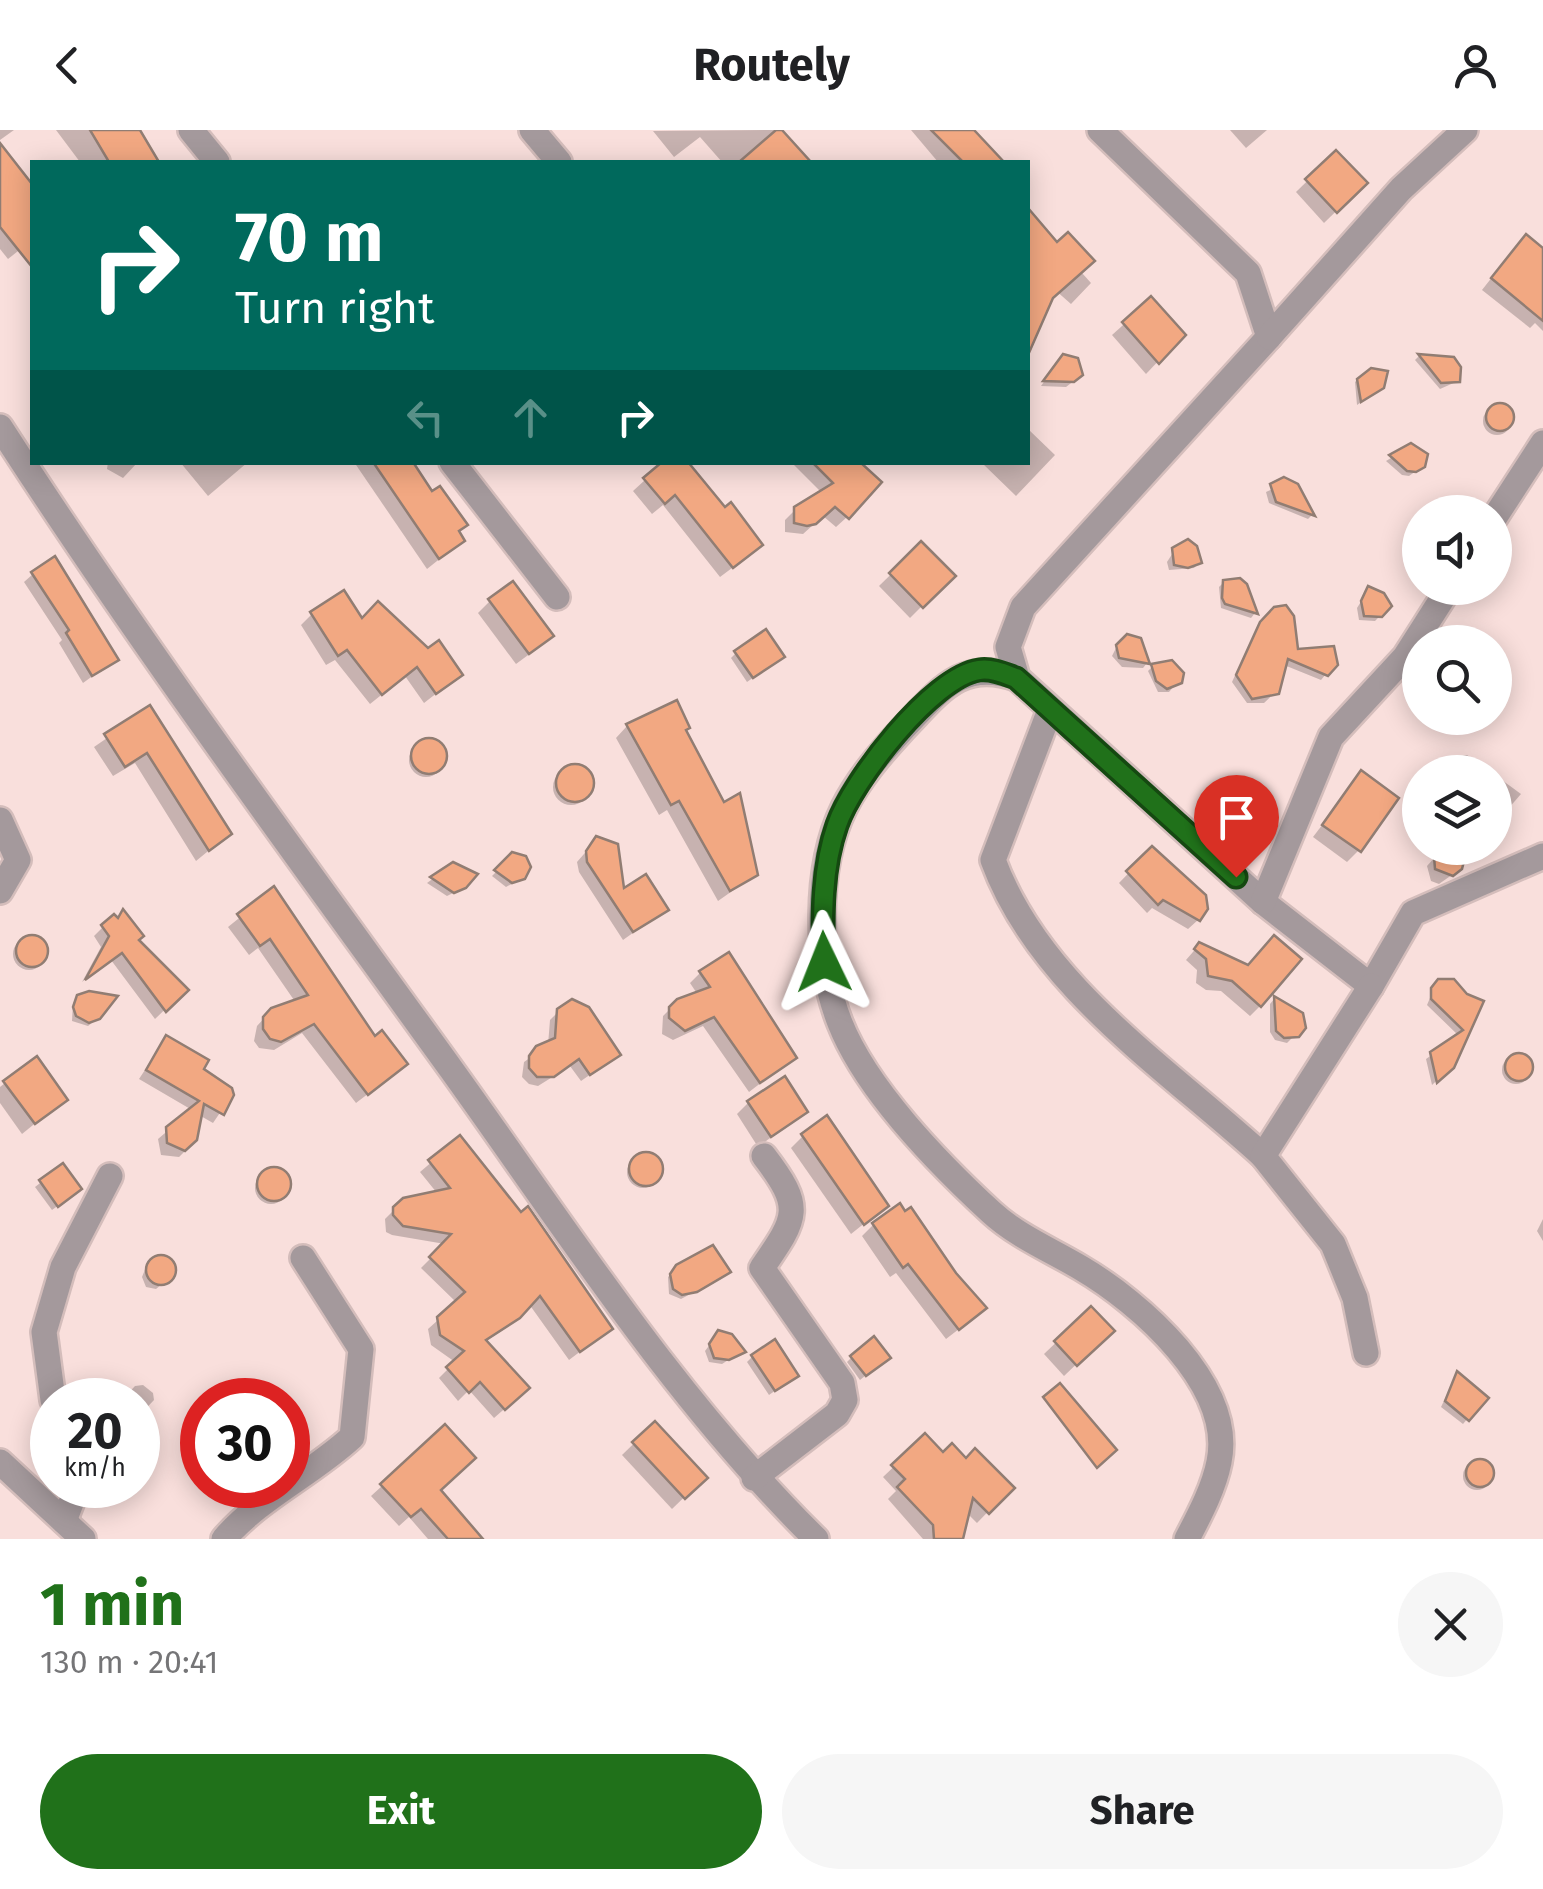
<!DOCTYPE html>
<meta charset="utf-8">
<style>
body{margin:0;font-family:"Fira Sans",sans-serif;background:#f6f6f6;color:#202124;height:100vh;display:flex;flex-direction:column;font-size:38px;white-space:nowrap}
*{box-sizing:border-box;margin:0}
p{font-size:32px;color:#757577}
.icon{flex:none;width:55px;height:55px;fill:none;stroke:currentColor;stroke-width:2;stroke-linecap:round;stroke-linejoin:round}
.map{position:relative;height:1409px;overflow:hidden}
.drawer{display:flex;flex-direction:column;background:#fff;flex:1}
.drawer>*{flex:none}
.top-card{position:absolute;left:30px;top:30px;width:1000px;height:305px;border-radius:0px;box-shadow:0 5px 25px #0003;background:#00695c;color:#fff;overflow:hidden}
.controls{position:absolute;left:1402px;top:365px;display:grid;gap:20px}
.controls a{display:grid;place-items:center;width:110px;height:110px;border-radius:50%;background:#fff;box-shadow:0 5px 25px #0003;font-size:50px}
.speed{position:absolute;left:30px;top:1248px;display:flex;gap:20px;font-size:50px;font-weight:700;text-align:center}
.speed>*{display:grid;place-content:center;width:130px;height:130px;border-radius:50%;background:#fff;box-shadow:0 5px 25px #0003;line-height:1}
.speed small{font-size:25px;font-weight:400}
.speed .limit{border:15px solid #d22;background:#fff;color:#111}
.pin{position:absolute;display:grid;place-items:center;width:85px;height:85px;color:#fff;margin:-102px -42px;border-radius:50% 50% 50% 0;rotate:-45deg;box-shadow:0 0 10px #0007}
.pin .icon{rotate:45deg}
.me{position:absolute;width:110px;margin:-55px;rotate:358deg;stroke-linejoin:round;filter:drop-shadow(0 0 8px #0008)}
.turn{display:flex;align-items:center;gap:35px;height:210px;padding:0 40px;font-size:45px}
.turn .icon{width:130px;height:130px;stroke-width:2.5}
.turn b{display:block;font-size:70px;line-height:85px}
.lanes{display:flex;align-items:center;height:95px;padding:0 40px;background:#0003;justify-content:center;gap:50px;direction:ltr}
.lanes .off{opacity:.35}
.round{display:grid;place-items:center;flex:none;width:105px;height:105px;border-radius:52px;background:#f6f6f6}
.summary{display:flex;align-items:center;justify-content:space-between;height:170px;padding:0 40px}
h1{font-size:60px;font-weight:700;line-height:75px;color:#20711a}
.button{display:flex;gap:20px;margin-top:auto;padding:20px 40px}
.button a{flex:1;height:115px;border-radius:60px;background:#20711a;color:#fff;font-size:40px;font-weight:700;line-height:115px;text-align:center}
.button a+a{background:#f6f6f6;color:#202124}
header{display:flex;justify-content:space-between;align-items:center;height:130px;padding:0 40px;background:#fff;font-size:45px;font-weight:700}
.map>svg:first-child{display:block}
</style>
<header><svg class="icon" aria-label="back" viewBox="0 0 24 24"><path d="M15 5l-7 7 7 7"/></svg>Routely<svg class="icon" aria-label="person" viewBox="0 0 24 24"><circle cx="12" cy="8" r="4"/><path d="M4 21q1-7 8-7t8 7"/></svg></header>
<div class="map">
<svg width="1543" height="1409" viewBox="0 0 1543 1409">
<rect width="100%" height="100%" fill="#f9dfdc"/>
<!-- shadow -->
<g fill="#0003">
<polygon points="0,0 14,0 0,10"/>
<polygon points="56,0 137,0 156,32 80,32"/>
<polygon points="774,0 806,32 722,32 700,7 674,27 653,1"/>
<polygon points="911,0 970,0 1000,32 938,32"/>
<polygon points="1230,0 1267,0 1246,18"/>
<polygon points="1336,23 1365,53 1324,93 1296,62"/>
<polygon points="7,26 32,58 32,110 8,129 0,119 0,30"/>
<polygon points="1028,89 1038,94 1091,153 1071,174 1054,159 1030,195 1028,158 1042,149 1028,137"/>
<polygon points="1515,118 1543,122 1543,201 1535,193 1530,198 1482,160"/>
<polygon points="1151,170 1183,205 1146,244 1112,205"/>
<polygon points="1419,226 1453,230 1458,251 1440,259 1415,230"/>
<polygon points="1058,232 1075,250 1066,257 1041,256"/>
<polygon points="1360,247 1379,260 1357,275 1355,252"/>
<circle cx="1497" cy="291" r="14"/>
<polygon points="1028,299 1055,325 1016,366 982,333 1028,332"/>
<polygon points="1411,316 1423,336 1409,346 1402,345 1386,331"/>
<polygon points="108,332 138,332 123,348 107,339"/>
<polygon points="180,332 248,332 208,366"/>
<polygon points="354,332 410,332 462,411 427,439"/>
<polygon points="791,332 857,332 847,387 836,397 823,386 803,404 785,402 785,390 802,373 821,362"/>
<polygon points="645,350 724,380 748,426 720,447 663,375 652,384 633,361"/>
<polygon points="1289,351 1312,385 1308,389 1269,373 1266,362"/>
<polygon points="921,415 952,446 910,488 879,456"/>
<polygon points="1178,415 1199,433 1194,438 1169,440 1167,432"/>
<polygon points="33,444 116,529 83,553 59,513 62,510 24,452"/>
<polygon points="1224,452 1245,455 1255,483 1251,488 1221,478 1219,457"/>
<polygon points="1369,459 1380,486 1375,491 1359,490 1357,478"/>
<polygon points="490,471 539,517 516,534 478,483"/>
<polygon points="1276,479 1296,521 1326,544 1321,550 1284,535 1279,559 1264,573 1247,573 1232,552 1256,500"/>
<polygon points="312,484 361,492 428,521 460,545 424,573 405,546 370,574 335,530 326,535 301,495"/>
<polygon points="1119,512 1147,533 1143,538 1122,537 1112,526"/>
<polygon points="736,523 777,531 747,552 731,528"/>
<polygon points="1153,536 1174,556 1169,562 1158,562 1148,541"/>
<polygon points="675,573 683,602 755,745 718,771 667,680 659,685 616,608 627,596"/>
<polygon points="149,579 229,704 196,731 135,633 113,646 94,617"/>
<circle cx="426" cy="630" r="17"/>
<polygon points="1467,625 1491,642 1444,642 1455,627"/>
<circle cx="571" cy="657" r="18"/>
<polygon points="1361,644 1359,720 1347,732 1313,707"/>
<polygon points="1495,645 1521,664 1495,694"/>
<polygon points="1420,665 1420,683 1412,674"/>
<polygon points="597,709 622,762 665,780 623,810 579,742 577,732"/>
<polygon points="1443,718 1464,718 1456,742 1439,754 1431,751 1427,736"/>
<polygon points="1152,719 1198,790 1188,799 1152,778 1147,783 1119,753"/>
<polygon points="513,725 519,750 506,757 492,746"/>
<polygon points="453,734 465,757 447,766 427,753"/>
<polygon points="274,760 394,944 356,973 302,903 274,920 259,918 254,911 257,896 268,884 296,873 258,818 249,825 228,797"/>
<polygon points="103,797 136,810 185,860 155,889 111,830 82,852 101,817 94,806"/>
<circle cx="29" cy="824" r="16"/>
<polygon points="1199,815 1260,876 1250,886 1221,861 1206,860 1196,853 1197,840 1186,830"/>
<polygon points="700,843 793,928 749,962 703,896 673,910 662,904 663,886 674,875 698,865 690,853"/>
<polygon points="1435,856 1481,873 1452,936 1432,955 1426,929 1459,906 1427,875"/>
<polygon points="79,868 98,888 88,896 72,891 73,873"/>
<polygon points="1274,869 1303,897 1287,913 1275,910 1270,902 1270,874"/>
<polygon points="559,881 618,925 581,951 570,936 538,956 529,954 522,947 524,932 548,915 550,890"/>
<polygon points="166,908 232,965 213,993 199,985 188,1018 179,1027 161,1025 158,1009 192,980 139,949"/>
<circle cx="1516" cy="940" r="14"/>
<polygon points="5,953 65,969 22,1004 0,973 0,957"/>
<polygon points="748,973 805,982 758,1017 737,984"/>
<polygon points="803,1006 886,1076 851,1104 791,1018"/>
<polygon points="460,1008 610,1199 569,1230 529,1174 507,1197 485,1212 517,1268 494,1288 469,1260 458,1271 439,1248 455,1232 431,1215 428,1199 457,1173 421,1138 445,1114 392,1105 386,1102 385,1089 404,1070 437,1063 420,1042"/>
<circle cx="643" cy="1042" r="16"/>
<polygon points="62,1036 74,1064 52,1080 35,1057"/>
<circle cx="271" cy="1058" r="16"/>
<polygon points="1543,1089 1543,1111 1537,1101"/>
<polygon points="874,1094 972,1189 946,1209 896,1143 890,1147 862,1106"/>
<polygon points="162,1128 175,1135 172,1146 156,1159 146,1157 142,1147 146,1137"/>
<polygon points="674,1141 722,1147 681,1169 669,1164 668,1147"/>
<polygon points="1090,1180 1111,1201 1064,1246 1044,1224"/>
<polygon points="714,1209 742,1221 722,1234 709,1232 705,1221"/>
<polygon points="752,1227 790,1250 769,1265 747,1232"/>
<polygon points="852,1227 882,1232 860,1250 847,1232"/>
<polygon points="1457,1244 1485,1268 1463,1294 1441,1277"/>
<polygon points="143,1255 153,1263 154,1270 138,1287 138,1270 123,1269 135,1256"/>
<polygon points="654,1294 704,1348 672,1379 622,1325"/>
<polygon points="925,1307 943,1326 965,1331 1011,1358 977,1393 967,1383 960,1409 923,1409 888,1369 896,1361 883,1347"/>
<circle cx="1477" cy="1346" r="14"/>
<polygon points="382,1356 438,1361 462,1409 428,1409 409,1387 399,1396 371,1366"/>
</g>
<!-- building -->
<g fill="#f2a882" stroke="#917d73" stroke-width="2.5">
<polygon points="90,0 140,0 159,32 109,32"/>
<polygon points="776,0 782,0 811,32 739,32"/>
<polygon points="931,0 974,0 1004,32 963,32"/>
<polygon points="0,13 32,54 32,137 0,97"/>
<polygon points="1336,20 1368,53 1337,83 1305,49"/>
<polygon points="1028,78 1057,112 1068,102 1095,131 1053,168 1028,225"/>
<polygon points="1526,104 1543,118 1543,191 1491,148"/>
<polygon points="1151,166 1186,205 1159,234 1122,192"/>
<polygon points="1063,224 1078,228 1083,245 1074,252 1043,251"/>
<polygon points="1418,224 1454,227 1461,237 1460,252 1441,253"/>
<polygon points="1371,238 1388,241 1384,258 1361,272 1357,249"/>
<circle cx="1500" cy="287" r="14"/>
<polygon points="1411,313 1428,324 1425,337 1416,342 1407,341 1389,325"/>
<polygon points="373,332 413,332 432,361 440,356 468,395 459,401 465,411 439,429"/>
<polygon points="662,332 688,332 725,377 731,372 763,415 733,438 675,365 665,374 643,348"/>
<polygon points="812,332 860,332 882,352 849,389 835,377 816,394 807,396 794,393 794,377 833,353"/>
<polygon points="1284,347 1298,354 1315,386 1276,372 1270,354"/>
<polygon points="1188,409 1197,416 1202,433 1188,438 1174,435 1172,418"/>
<polygon points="921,411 956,446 923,478 889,443"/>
<polygon points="55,426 119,530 92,546 66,503 69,500 31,442"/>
<polygon points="1240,448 1247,454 1258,484 1225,474 1222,468 1223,450"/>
<polygon points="513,451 554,506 529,524 488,469"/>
<polygon points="1368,456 1384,463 1392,476 1382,487 1364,486 1361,471"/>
<polygon points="344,460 362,488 378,471 428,518 439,510 463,545 436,564 417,537 382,565 347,520 338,526 310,482"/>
<polygon points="1286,475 1294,486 1298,519 1334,516 1338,535 1328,546 1288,529 1279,564 1252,569 1236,545 1260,492 1274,477"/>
<polygon points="766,499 785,527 753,548 734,521"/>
<polygon points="1127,504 1141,508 1150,534 1119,528 1116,515"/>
<polygon points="1172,530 1184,543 1182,553 1167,559 1156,551 1151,534"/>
<polygon points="677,570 690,598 686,600 724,672 740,663 758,745 730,761 679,671 671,675 626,594"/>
<polygon points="150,575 232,704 209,721 147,623 125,637 104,604"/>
<circle cx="429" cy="626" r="18"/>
<circle cx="575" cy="653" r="19"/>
<polygon points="1361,640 1399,668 1361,722 1322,695"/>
<polygon points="596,706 618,714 624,758 646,744 669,780 633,802 587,732 586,721"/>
<polygon points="1152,716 1206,765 1208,779 1200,791 1163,770 1158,775 1126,741"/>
<polygon points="1441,718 1466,723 1462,739 1453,746 1435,739 1434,726"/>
<polygon points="512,722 526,726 531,737 525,749 512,753 494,740"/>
<polygon points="453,732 478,744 466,758 454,763 430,747"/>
<polygon points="274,756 375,906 382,900 408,934 368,965 314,894 281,912 270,909 263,899 263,887 271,878 308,865 270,809 260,816 237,784"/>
<polygon points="123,779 144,806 139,810 189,860 166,882 122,823 85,850 109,806 101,795 114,784 118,788"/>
<circle cx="32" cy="821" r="16"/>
<polygon points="1274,805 1302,829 1261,877 1232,851 1208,846 1206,829 1194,819 1199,812 1248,835"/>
<polygon points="729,822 797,928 760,953 714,887 685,901 669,888 669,877 677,869 710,857 699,841"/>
<polygon points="1438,849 1454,849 1467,864 1484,871 1454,938 1437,953 1430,922 1463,900 1431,869 1431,858"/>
<polygon points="89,861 118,866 100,889 89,893 76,886 73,877 77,865"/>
<polygon points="1274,866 1303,883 1306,898 1299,907 1284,908 1276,901"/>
<polygon points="572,869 589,877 621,925 590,945 579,929 554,947 537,947 529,938 529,926 536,916 555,908 557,879"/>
<polygon points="166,905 209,930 204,939 232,958 234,965 224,985 204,974 197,1010 185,1021 167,1013 166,997 199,971 146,940"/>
<circle cx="1519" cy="937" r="14"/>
<polygon points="37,926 68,970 35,994 3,951"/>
<polygon points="785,946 808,982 771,1007 747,971"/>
<polygon points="827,985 889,1076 864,1095 801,1004"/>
<polygon points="460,1005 521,1082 528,1076 613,1199 580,1222 540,1166 520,1188 486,1210 530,1258 505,1280 480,1252 469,1263 446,1237 464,1221 440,1205 437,1187 465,1162 429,1127 451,1104 403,1096 393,1085 393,1077 403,1068 450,1058 428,1030"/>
<circle cx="646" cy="1039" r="17"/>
<polygon points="63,1033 82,1059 58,1077 39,1050"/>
<circle cx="274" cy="1054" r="17"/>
<polygon points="900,1073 905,1081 911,1077 956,1143 987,1178 959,1200 908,1134 903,1138 872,1093"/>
<polygon points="713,1115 731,1142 697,1162 682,1165 673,1159 670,1144 676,1135"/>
<circle cx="161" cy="1140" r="15"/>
<polygon points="1091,1176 1115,1201 1077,1236 1054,1211"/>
<polygon points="718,1200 732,1204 746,1222 729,1230 714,1228 709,1214"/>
<polygon points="874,1206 891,1228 866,1246 850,1226"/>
<polygon points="775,1209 799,1246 775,1261 751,1225"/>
<polygon points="1457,1241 1489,1268 1469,1291 1445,1271"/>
<polygon points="1060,1253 1117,1320 1097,1338 1043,1267"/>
<polygon points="655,1291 708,1348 685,1369 632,1312"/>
<polygon points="445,1294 476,1328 441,1360 483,1409 448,1409 421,1379 411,1387 380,1354"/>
<polygon points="925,1303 943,1322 952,1313 966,1328 975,1318 1015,1358 989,1384 973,1368 963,1409 934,1409 933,1395 897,1357 905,1349 891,1335"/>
<circle cx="1480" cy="1343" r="14"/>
</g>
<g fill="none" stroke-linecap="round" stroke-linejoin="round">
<!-- minor casing -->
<g stroke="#d4bdbb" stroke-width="30">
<g id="minor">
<polyline points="191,0 217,32"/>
<polyline points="532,0 559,32"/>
<polyline points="1100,0 1248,143 1269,207 1023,477 1008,517 1017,548 1263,772 1371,856 1413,783 1543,726"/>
<polyline points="1269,207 1401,59 1465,0"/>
<path d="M0,297C142,517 298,727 451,939C566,1099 675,1270 816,1409"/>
<polyline points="452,332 557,467"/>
<polyline points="1495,387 1543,313"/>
<path d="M1017,548C961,528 939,562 903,599C881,623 859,648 844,678C815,737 816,833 840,893C866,959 939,1034 991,1082C1017,1106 1051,1120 1081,1138C1139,1172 1235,1255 1219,1332C1214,1358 1199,1386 1187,1409"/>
<path d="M1050,580L993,730C1039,856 1167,938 1263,1026"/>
<polyline points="0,690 18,730 0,761"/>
<polyline points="1263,772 1331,607 1405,527 1449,458"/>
<polyline points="1366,1223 1355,1168 1333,1114 1263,1026 1371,856"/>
<polyline points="53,1270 44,1202 63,1137 110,1046"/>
<polyline points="0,1332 83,1409"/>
<path d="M754,1348L837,1284L845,1270L842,1253L762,1138C797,1087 804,1078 764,1026"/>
<polyline points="64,1391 78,1355"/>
<path d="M224,1409C259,1368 312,1344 352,1307L361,1219L303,1128"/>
</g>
</g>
<!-- minor -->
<use href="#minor" stroke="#a4999c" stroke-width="25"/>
</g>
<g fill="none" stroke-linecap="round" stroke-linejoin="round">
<!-- route casing -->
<g stroke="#154911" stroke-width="25">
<path id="route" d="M824,832C822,787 822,737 837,695C852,651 932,547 979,540C992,538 1005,544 1016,548L1236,747"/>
</g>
<!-- route -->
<use href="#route" stroke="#20711a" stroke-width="18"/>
</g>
</svg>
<div class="controls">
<a><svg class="icon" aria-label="sound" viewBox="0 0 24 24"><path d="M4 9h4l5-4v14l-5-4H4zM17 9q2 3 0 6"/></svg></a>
<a><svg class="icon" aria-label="search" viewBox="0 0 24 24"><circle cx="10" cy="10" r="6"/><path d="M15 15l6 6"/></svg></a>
<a><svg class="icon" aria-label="layers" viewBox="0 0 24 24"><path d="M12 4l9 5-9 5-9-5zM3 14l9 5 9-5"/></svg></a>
</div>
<div class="speed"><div>20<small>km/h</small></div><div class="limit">30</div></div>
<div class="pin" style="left:1236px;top:747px;background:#d93025"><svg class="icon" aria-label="arrive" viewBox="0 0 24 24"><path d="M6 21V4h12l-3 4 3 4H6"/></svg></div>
<svg class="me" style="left:824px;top:832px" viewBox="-20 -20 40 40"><path d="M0-17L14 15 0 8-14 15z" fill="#20711a" stroke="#fff" stroke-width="4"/></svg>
<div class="top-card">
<div class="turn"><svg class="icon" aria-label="right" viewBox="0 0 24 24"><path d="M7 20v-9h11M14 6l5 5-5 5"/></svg><div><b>70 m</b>Turn right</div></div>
<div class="lanes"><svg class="icon off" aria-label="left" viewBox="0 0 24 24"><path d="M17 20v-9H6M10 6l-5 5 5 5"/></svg><svg class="icon off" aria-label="ahead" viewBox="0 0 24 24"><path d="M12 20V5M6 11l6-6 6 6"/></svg><svg class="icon" aria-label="right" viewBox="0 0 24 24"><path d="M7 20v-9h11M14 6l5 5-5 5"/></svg></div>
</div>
</div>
<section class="drawer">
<div class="summary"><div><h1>1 min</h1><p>130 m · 20:41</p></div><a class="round"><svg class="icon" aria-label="close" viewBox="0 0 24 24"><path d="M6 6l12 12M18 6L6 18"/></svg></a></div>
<div class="button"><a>Exit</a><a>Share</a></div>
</section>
